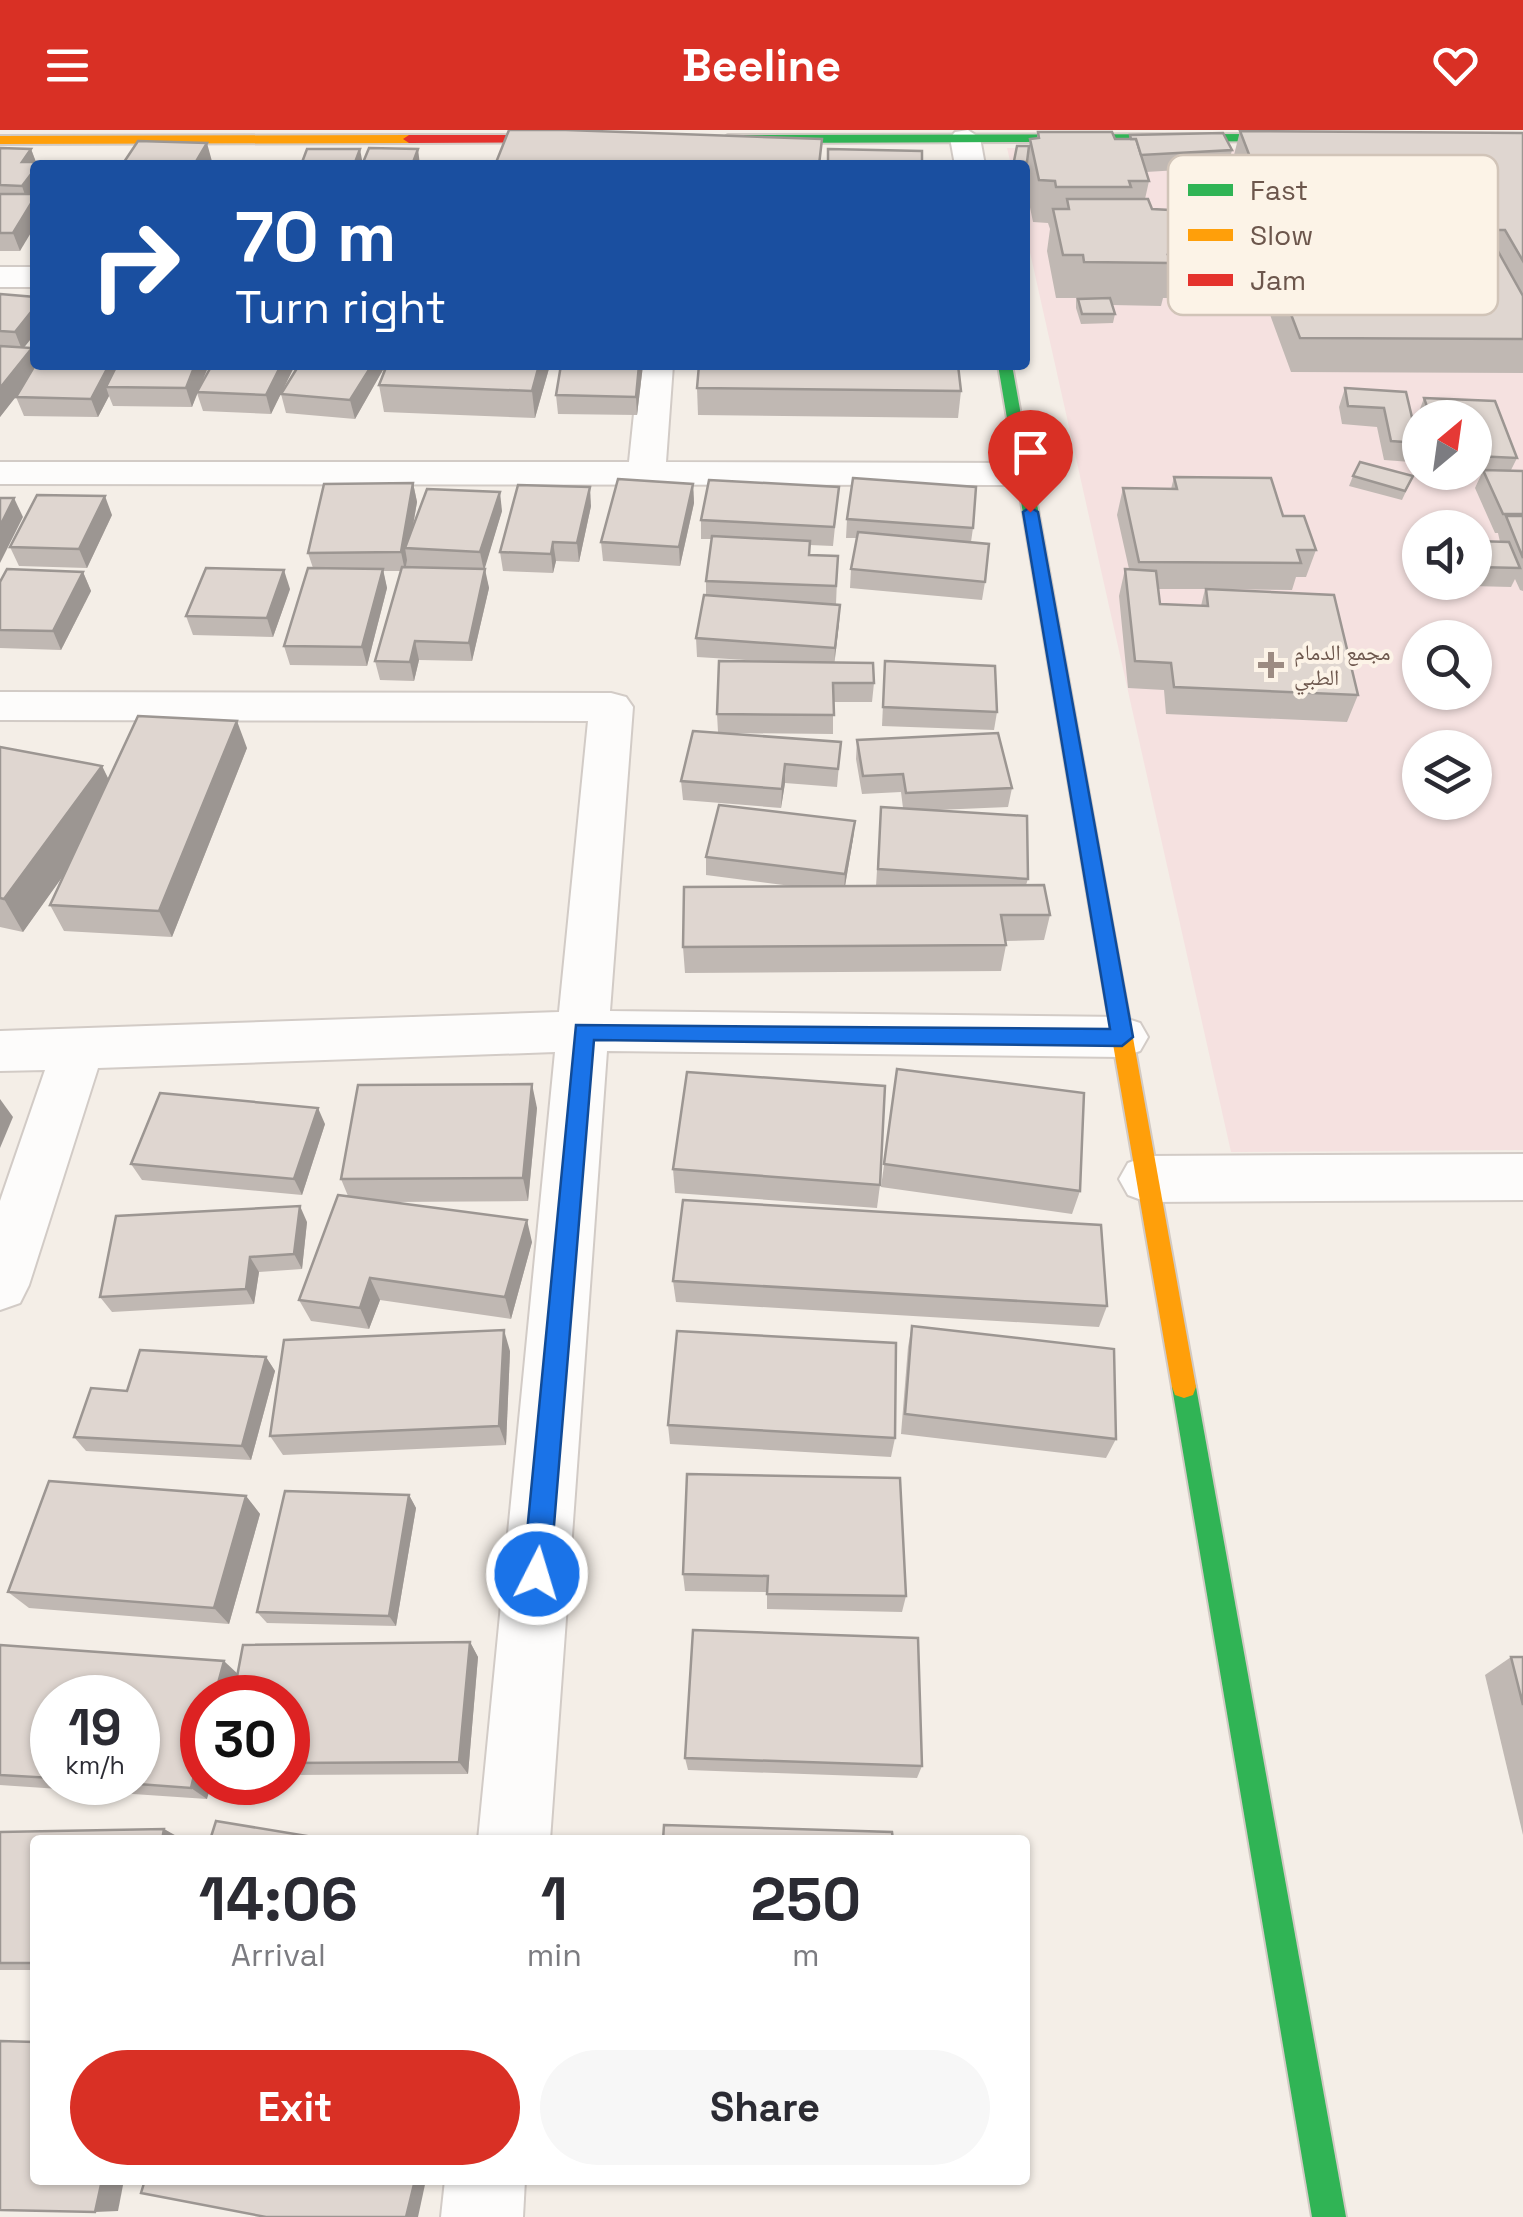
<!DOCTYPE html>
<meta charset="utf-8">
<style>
body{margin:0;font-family:"Space Grotesk","Noto Naskh Arabic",sans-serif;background:#f7f7f7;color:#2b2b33;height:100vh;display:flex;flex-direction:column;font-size:38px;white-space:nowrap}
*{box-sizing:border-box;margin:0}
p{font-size:32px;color:#7c7c81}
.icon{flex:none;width:55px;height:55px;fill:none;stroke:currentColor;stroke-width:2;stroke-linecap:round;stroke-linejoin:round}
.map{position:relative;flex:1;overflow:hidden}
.sheet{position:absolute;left:30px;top:1705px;width:1000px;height:350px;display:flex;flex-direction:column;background:#fff;border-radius:10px;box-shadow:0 2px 8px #0004}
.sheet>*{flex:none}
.hud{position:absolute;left:30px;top:30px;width:1000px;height:210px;border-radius:10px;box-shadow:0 2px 8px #0004;background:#1a4fa0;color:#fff;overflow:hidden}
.needle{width:65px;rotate:29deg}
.controls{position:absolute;left:1402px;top:270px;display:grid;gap:20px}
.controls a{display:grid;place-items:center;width:90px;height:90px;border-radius:50%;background:#fff;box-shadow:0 2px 8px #0004;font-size:50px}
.speed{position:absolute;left:30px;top:1545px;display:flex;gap:20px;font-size:50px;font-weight:700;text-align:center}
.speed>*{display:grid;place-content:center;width:130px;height:130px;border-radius:50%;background:#fff;box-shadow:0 2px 8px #0004;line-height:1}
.speed small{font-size:25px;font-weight:400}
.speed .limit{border:15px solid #d22;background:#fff;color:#111}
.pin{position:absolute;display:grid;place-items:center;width:85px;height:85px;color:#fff;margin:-102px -42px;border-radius:50% 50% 50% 0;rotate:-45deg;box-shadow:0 0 10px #0007}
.pin .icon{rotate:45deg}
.me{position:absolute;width:110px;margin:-55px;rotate:5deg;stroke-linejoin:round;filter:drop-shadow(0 0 8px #0008)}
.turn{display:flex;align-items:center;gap:35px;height:210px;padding:0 40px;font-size:45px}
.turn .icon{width:130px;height:130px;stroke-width:2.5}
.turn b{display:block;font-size:70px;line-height:85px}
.eta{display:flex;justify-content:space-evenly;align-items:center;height:170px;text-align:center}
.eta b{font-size:60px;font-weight:800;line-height:70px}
.button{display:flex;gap:20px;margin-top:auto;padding:20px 40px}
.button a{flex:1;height:115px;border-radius:60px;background:#d93025;color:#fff;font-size:40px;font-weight:800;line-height:115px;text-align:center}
.button a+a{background:#f7f7f7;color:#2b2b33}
header{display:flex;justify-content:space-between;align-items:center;height:130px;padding:0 40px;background:#d93025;color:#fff;font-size:45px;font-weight:800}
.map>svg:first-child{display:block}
</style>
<header><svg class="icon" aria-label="menu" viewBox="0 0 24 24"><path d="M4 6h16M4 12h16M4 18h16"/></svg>Beeline<svg class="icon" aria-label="heart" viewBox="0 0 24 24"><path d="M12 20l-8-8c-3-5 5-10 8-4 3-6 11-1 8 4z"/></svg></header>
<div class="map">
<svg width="1523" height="2087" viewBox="0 0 1523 2087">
<rect width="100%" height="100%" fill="#f4eee7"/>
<!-- medical -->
<path fill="#f5e1e0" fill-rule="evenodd" d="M1007,18L1523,20V1020L1231,1022L1025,100V35H1011ZM1420,288H1475V342H1420ZM1420,398H1475V452H1420ZM1420,508H1475V562H1420ZM1420,618H1475V672H1420Z"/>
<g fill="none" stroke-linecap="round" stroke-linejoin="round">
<!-- street casing -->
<g stroke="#d2cbc6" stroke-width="4">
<g id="street">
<polygon points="968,0 980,8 985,35 955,35 950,8 955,2"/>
<rect x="0" y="137" width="35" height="20"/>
<polygon points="639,235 673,235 666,332 1024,333 1037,336 1043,344 1037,352 1024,355 0,354 0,332 629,332"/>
<polygon points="0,562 611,563 626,567 633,577 610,881 1122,887 1140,893 1148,907 1140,921 1122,927 607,921 550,1710 478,1710 555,922 98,938 29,1155 20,1173 0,1180 0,1071 45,940 0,941 0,901 559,882 588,591 0,590"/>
<polygon points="1523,1024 1523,1070 1147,1072 1128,1065 1119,1049 1128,1033 1147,1026"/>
<polygon points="445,2050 525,2050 523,2087 441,2087"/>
</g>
</g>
<!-- fast casing -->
<g stroke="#d2cac4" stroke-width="4">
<g id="fast">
<polygon points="1312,4 1318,8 1316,11 728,13 722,9 728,5"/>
<polygon points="998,235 1012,235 1111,786 1101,793 1091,786"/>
<polygon points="1184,1246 1193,1249 1196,1257 1346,2087 1312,2087 1172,1257 1175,1249"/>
</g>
</g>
<!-- slow casing -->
<g stroke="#d2cac4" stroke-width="4">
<g id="slow">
<polygon points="0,6 409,5 415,9 409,13 0,14"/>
<polygon points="1101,779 1111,786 1196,1257 1193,1265 1184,1268 1175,1265 1172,1257 1091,786"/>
</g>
</g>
<!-- jam casing -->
<g stroke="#d2cac4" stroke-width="4">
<polygon id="jam" points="582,5 588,9 586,12 409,13 403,9 409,5"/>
</g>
<!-- street -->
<use href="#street" fill="#fdfcfb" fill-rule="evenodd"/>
<!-- fast -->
<use href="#fast" fill="#30b455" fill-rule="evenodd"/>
<!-- slow -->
<use href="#slow" fill="#ff9f0a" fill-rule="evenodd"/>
<!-- jam -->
<use href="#jam" fill="#e5322d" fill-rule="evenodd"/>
</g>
<!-- wall -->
<g fill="#c0b8b3" fill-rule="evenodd">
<polygon points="1240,1 1523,3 1523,243 1291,242 1250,130 1257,99 1232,33"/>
<polygon points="1038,2 1115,9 1129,9 1130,5 1232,20 1228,37 1146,42 1149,51 1145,69 1185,126 1176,168 1163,168 1161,176 1112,175 1115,184 1113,193 1081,194 1076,178 1076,168 1056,168 1047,121 1050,99 1048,93 1033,92 1025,53 1025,35 1013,35 1017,16 1029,16 1030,9 1037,8"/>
<polygon points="0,18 31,19 36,32 20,121 0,121"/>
<polygon points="0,164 24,218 32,218 35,227 35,235 199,258 212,235 295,235 271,284 203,281 197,263 192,277 113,276 109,266 98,287 24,286 16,267 18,264 0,287"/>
<polygon points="299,235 550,235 535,288 384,282 379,255 384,238 355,289 286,283 281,264"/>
<polygon points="643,235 637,285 558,284 556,265"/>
<polygon points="697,258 961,261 958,288 698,285"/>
<polygon points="1345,258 1406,262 1418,313 1411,332 1384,330 1377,297 1342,294 1339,277"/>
<polygon points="1424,268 1495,271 1517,328 1511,340 1523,341 1523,461 1520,460 1515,449 1511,457 1433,455 1432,452 1475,452 1475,411 1500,412 1498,403 1495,403 1475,358 1481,345 1436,342 1475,342 1475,288 1420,288 1420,295 1417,287"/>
<polygon points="1353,346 1409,355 1402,370 1349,356"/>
<path d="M1174,347L1283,386L1316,420L1306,447H1296L1292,460L1208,459L1358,565L1347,592L1166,584L1164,560L1128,558L1119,466L1125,439H1129L1117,385L1123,358L1171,359ZM1158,459H1205L1201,476L1160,474Z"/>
<polygon points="413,353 417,372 413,396 502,381 484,439 489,458 472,531 419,530 414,551 380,550 375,531 401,441 383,441 387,458 367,536 290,535 284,516 313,438 308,423"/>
<polygon points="693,354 694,373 680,436 603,431 601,412"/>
<polygon points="839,357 833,416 810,415 810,425 838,426 836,474 839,493 834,532 874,553 872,572 833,572 833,604 722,603 841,612 837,657 785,653 781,678 683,670 681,651 718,602 717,584 762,531 697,527 696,508 706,466 706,451 712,409 701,409 701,390"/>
<polygon points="591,376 579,432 556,431 553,443 503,441 500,422"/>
<polygon points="112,385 87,438 19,436 10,417"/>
<polygon points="847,389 973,398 971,412 985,452 982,470 850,458 851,439 857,408 846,408"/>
<polygon points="83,442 91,461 61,520 0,518 0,452"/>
<polygon points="290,459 273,507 193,505 186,486"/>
<polygon points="885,531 997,582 994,600 882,596"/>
<polygon points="857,610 1012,658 1008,677 937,680 1028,749 1026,755 1050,785 1044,810 1005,811 1006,815 1001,841 685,843 683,817 799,757 706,745 706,727 855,691 853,709 845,756 876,756 881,677 903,678 901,662 862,664 856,629"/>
<polygon points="0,617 102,636 109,650 247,618 172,807 64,801 50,775 64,744 23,802 0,797"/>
<polygon points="897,939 1080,1061 1072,1084 881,1057"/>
<polygon points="537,978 528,1071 391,1072 532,1112 511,1189 380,1170 369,1199 311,1191 299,1170 348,1066 341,1049"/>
<polygon points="325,994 302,1065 142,1050 131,1034"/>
<polygon points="673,1039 880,1055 877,1078 675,1063"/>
<polygon points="307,1092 302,1139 259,1142 254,1174 112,1182 100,1167"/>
<polygon points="673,1151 1107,1176 1099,1197 676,1172"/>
<polygon points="912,1196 1116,1309 1106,1328 901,1304 908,1217"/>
<polygon points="510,1221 506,1315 283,1325 270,1306"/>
<polygon points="266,1227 275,1241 251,1330 86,1321 74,1307 127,1261"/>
<polygon points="668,1295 895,1308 891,1327 670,1314"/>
<polygon points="687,1344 906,1466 902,1482 767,1479 767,1462 685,1461 683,1444"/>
<polygon points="409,1365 416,1378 396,1496 267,1493 257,1482"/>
<polygon points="246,1366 260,1384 229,1494 29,1478 8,1462"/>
<path d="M470,1512L478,1527L468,1644L288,1645V1568H202L207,1669L0,1655V1515L237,1544ZM52,1568L138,1652H52Z"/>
<polygon points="1511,1527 1523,1527 1523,1705 1485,1545"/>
<polygon points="685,1628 922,1636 917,1648 688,1640"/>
<polygon points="164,1699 181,1710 35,1710 35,1840 0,1840 0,1702"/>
</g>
<!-- shaded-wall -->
<g fill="#9c9692">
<polygon points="207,13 213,35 194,35"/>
<polygon points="31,19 37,35 35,35 35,65 28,74 22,56 22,32"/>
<polygon points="360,19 363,35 354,35"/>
<polygon points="418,19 420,35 412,35"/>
<polygon points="35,67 35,96 20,121 13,103"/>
<polygon points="35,177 35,204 22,220 15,202"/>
<polygon points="32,218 35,227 35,235 39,237 0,287 0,258"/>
<polygon points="109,235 125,235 106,257 109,266 98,287 91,269"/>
<polygon points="195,235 209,235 192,277 186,258"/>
<polygon points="281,235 295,235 271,284 266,265"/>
<polygon points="372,235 384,235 384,238 355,289 350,270"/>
<polygon points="539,235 550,235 535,288 532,261"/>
<polygon points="639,235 643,235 637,285 636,267"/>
<polygon points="413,353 417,372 409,418 405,418 407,430 405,441 401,422"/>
<polygon points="693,354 694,373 680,436 679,417"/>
<polygon points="590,357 591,376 579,432 577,413"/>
<polygon points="500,362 502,381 484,441 480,422"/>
<polygon points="105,366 112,385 87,438 79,419"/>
<polygon points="14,368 23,387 0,433 0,396"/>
<polygon points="553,412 556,431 553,443 551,424"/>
<polygon points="383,439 387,458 367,536 362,517"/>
<polygon points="485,439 489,458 472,531 469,513"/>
<polygon points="284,440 290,459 273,507 267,488"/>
<polygon points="83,442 91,461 61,520 53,501"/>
<polygon points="840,475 839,493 834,537 835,518"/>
<polygon points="415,511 419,530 414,551 410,532"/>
<polygon points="237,591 247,618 172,807 159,781"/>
<polygon points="785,634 785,653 781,678 782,659"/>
<polygon points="102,636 118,669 23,802 4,769"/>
<polygon points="855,691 853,709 844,762 845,744"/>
<polygon points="532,954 537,978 528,1071 523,1048"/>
<polygon points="0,969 13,987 0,1018"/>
<polygon points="318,978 325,994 302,1065 294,1049"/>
<polygon points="300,1076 307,1092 302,1139 294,1124"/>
<polygon points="527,1090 532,1112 511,1189 505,1167"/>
<polygon points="250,1127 259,1142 254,1174 246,1159"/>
<polygon points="370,1148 380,1170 369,1199 360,1178"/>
<polygon points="504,1200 510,1221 506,1315 499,1296"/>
<polygon points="266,1227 275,1241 251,1330 242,1316"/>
<polygon points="409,1365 416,1378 396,1496 389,1486"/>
<polygon points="246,1366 260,1384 229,1494 214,1478"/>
<polygon points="470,1512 478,1527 468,1644 459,1632"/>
<polygon points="224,1531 239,1545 233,1568 214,1568"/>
<polygon points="202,1612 202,1652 212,1652 207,1669 191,1658"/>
<polygon points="164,1699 182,1709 181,1710 162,1710"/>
<polygon points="102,2050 124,2050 118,2081 95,2082"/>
<polygon points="415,2050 426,2050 418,2087 406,2087"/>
</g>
<!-- building -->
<g fill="#dfd6d0" stroke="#9c9692" stroke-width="2.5">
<polygon points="509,0 566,0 822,9 819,35 495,35"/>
<polygon points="1240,1 1523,3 1523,131 1505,100 1491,100 1477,75 1268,74"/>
<polygon points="1038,2 1112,2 1115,9 1136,9 1149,51 1129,51 1131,57 1056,57 1055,51 1039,50 1030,9 1039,8"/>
<polygon points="1223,3 1232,20 1141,25 1136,9 1131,9 1130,5"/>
<polygon points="138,11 207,13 194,35 122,35"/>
<polygon points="1017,16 1029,16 1027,32 1014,31"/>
<polygon points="0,18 31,19 22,32 40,32 38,35 35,35 35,39 22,56 0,55"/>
<polygon points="369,18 418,19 412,35 362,35"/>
<polygon points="307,19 360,19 354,35 301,35"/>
<polygon points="828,19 922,21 922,35 828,35"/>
<polygon points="0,64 35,64 35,67 13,103 0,103"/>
<polygon points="1067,69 1148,69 1152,79 1170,80 1185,126 1168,125 1171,133 1084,132 1083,125 1063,125 1053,79 1069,79"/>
<polygon points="1258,97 1485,98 1523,166 1523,209 1300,208"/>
<polygon points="0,164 35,167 35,177 15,202 0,201"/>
<polygon points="1110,168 1115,184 1082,184 1078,169"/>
<polygon points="0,216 32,218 0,258"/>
<polygon points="35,235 109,235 91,269 16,267"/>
<polygon points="117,235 195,235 186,258 106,257"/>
<polygon points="212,235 281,235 266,265 197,262"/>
<polygon points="299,235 372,235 350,270 281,264"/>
<polygon points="387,235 539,235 532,261 379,255"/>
<polygon points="561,235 639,235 636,267 556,265"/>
<polygon points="699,235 958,235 961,261 697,258"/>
<polygon points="1345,258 1406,262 1418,313 1391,311 1384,278 1348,276"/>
<polygon points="1424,268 1495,271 1517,328 1475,326 1475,288 1431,288"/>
<polygon points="1360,332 1413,346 1405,361 1353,346"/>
<polygon points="1483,340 1523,341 1523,384 1503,384"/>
<polygon points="1174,347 1271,348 1283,386 1304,386 1316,420 1297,420 1301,433 1139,432 1123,358 1177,359"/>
<polygon points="853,348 976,357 973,398 847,389"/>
<polygon points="618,349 693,354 679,417 601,412"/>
<polygon points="709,350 839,357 834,397 701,390"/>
<polygon points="413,353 401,422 308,423 324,354"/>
<polygon points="518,355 590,357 577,413 553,412 551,424 500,422"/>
<polygon points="427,359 500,362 480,422 405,418"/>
<polygon points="37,365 105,366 79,419 10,417"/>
<polygon points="0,368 14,368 0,396"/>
<polygon points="1506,386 1523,386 1523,428"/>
<polygon points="858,402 989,414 985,452 851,439"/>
<polygon points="712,406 810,411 809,425 838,426 836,456 706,451"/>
<polygon points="1475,411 1509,412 1520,438 1475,437"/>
<polygon points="402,437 485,439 469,513 415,511 410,532 375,531"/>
<polygon points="206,438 284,440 267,488 186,486"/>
<polygon points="308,438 383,439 362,517 284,516"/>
<polygon points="7,439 83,442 53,501 0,500 0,452"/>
<polygon points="1125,439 1156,441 1160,474 1208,476 1206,459 1334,465 1358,565 1174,557 1171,533 1135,531"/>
<polygon points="704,465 840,475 835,518 696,508"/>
<polygon points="719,531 873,533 874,553 833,553 834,585 717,584"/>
<polygon points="885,531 995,536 997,582 883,577"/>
<polygon points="138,586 237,591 159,781 50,775"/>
<polygon points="693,601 841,612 838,639 785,634 782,659 681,651"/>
<polygon points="998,603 1012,658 906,663 903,644 863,646 857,610"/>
<polygon points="0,617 102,636 4,769 0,768"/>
<polygon points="719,675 855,691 845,744 706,727"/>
<polygon points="881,677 1027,686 1028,749 878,739"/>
<polygon points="1044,755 1050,785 1001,785 1006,815 683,817 684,757"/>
<polygon points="897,939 1084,963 1080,1061 884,1034"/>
<polygon points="687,942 885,956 880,1055 673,1039"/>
<polygon points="532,954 523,1048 341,1049 358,955"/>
<polygon points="160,963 318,978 294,1049 131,1034"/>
<polygon points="338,1065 527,1090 505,1167 370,1148 360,1178 299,1170"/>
<polygon points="683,1070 1101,1095 1107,1176 673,1151"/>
<polygon points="300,1076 294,1124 250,1127 246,1159 100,1167 116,1086"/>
<polygon points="912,1196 1114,1219 1116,1309 905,1284"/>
<polygon points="504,1200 499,1296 270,1306 284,1210"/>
<polygon points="677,1201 896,1213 895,1308 668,1295"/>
<polygon points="140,1220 266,1227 242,1316 74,1307 91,1258 127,1261"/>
<polygon points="687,1344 900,1348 906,1466 767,1464 768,1446 683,1444"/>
<polygon points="49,1351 246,1366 214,1478 8,1462"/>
<polygon points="285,1361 409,1365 389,1486 257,1482"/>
<polygon points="693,1500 918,1508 922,1636 685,1628"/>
<polygon points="470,1512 459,1632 288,1633 288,1568 233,1568 243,1515"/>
<polygon points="0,1515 224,1531 214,1568 202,1568 202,1612 191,1658 111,1652 138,1652 138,1568 52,1568 52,1648 0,1645"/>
<polygon points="1511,1527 1523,1527 1523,1575"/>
<polygon points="216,1691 331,1710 210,1710"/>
<polygon points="664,1695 892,1702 893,1710 663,1710"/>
<polygon points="164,1699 162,1710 35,1710 35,1833 0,1833 0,1702"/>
<polygon points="0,1911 35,1912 35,2050 102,2050 95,2082 0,2080"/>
<polygon points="145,2050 415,2050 406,2087 266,2087 141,2063"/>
</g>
<!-- route -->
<polygon fill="#1a73e8" stroke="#114b97" stroke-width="2.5" points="1030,377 1038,382 1133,907 1122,916 594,910 550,1444 546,1453 537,1457 527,1453 523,1444 576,895 1110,899 1023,382"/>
<!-- markers -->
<path fill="#9c8b82" stroke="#fcf3e7" stroke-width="4" d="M1266 520h10v10h10v10h-10v10h-10v-10h-10v-10h10z"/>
<g text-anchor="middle" stroke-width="8" stroke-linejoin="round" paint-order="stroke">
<!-- far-poi labels -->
<g font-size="22" fill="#6c564c" stroke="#fcf3e7" text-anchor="start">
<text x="1294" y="530">مجمع الدمام<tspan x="1294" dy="25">الطبي</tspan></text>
</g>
</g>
<!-- legend -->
<rect x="1168" y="25" width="330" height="160" rx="15" fill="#fcf3e7" stroke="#d1c4b8" stroke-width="2.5"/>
<rect x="1188" y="54" width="45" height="12" fill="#30b455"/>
<rect x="1188" y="99" width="45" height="12" fill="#ff9f0a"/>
<rect x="1188" y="144" width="45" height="12" fill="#e5322d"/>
<g font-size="28" fill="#6c564c">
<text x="1250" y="70">Fast</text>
<text x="1250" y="115">Slow</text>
<text x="1250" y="160">Jam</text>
</g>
</svg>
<div class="controls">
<a><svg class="needle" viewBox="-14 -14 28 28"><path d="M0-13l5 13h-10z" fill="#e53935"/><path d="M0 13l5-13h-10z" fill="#7c7c81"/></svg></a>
<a><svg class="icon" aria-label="sound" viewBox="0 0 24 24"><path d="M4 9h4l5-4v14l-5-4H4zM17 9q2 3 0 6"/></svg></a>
<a><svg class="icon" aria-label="search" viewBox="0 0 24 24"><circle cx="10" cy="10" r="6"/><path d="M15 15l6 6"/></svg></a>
<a><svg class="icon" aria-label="layers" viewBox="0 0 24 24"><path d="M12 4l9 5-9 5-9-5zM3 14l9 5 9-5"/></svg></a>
</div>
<div class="speed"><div>19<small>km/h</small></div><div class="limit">30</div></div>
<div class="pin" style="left:1030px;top:382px;background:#d93025"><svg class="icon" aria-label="arrive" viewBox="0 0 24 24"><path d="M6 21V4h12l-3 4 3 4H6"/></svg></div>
<svg class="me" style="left:537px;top:1444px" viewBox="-20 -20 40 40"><circle r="17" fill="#1a73e8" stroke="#fff" stroke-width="3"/><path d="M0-11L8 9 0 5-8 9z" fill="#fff"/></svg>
<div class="hud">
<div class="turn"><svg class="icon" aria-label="right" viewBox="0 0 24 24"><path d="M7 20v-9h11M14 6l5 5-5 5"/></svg><div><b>70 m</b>Turn right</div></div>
</div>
<section class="sheet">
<div class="eta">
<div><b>14:06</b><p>Arrival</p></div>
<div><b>1</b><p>min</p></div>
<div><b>250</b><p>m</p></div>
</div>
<div class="button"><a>Exit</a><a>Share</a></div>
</section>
</div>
